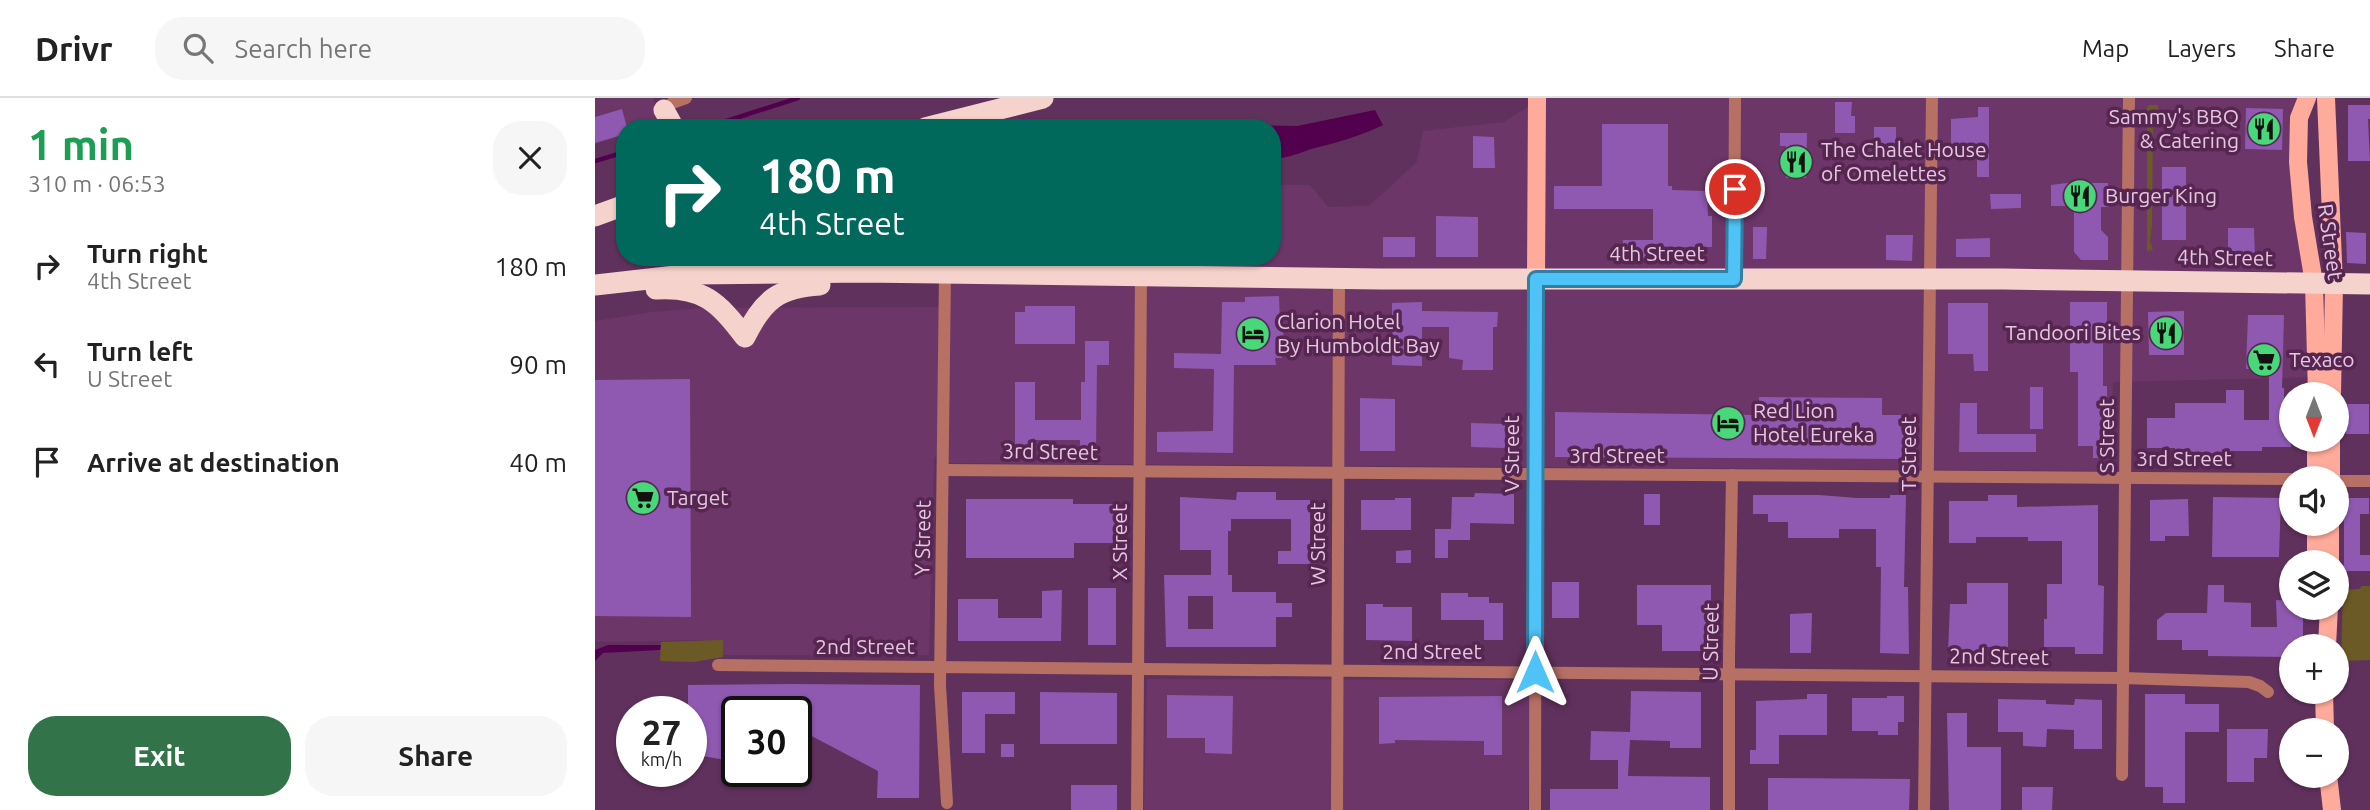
<!DOCTYPE html>
<meta charset="utf-8">
<style>
body{margin:0;font-family:Ubuntu,sans-serif;background:#f6f6f6;color:#222;height:100vh;display:flex;flex-direction:column;font-size:26px;white-space:nowrap}
*{box-sizing:border-box;margin:0}
p{font-size:23px;color:#767676}
.icon{flex:none;width:38px;height:38px;fill:none;stroke:currentColor;stroke-width:2;stroke-linecap:round;stroke-linejoin:round}
.map{position:relative;flex:1;overflow:hidden}
.sheet{display:flex;flex-direction:column;background:#fff;width:595px}
.sheet>*{flex:none}
.guide{position:absolute;left:21px;top:21px;width:665px;height:147px;border-radius:28px;box-shadow:0 2px 5px #0004;background:#00695c;color:#fff;overflow:hidden}
.needle{width:46px;rotate:180deg}
.buttons{position:absolute;left:1684px;top:284px;display:grid;gap:14px}
.buttons a{display:grid;place-items:center;width:70px;height:70px;border-radius:50%;background:#fff;box-shadow:0 2px 5px #0004;font-size:35px}
.speed{position:absolute;left:21px;top:598px;display:flex;gap:14px;font-size:35px;font-weight:700;text-align:center}
.speed>*{display:grid;place-content:center;width:91px;height:91px;border-radius:50%;background:#fff;box-shadow:0 2px 5px #0004;line-height:1}
.speed small{font-size:18px;font-weight:400}
.speed .limit{border:4px solid #111;border-radius:10px;background:#fff;color:#111}
.pin{position:absolute;display:grid;place-items:center;width:60px;height:60px;color:#fff;margin:-30px;border:4px solid #fff;border-radius:50%;box-shadow:0 2px 7px #0007}
.me{position:absolute;width:77px;margin:-38px;rotate:0deg;stroke-linejoin:round;filter:drop-shadow(0 0 5px #0008)}
.turn{display:flex;align-items:center;gap:24px;height:147px;padding:0 28px;font-size:32px}
.turn .icon{width:91px;height:91px;stroke-width:2.5}
.turn b{display:block;font-size:49px;line-height:60px}
.round{display:grid;place-items:center;flex:none;width:74px;height:74px;border-radius:28px;background:#f6f6f6}
.summary{display:flex;align-items:center;justify-content:space-between;height:119px;padding:0 28px}
h1{font-size:42px;font-weight:600;line-height:52px;color:#1e9e55}
.primary-button{display:flex;gap:14px;margin-top:auto;padding:14px 28px}
.primary-button a{flex:1;height:80px;border-radius:28px;background:#337349;color:#fff;font-size:28px;font-weight:600;line-height:80px;text-align:center}
.primary-button a+a{background:#f6f6f6;color:#222}
ul{padding:0;list-style:none}
li{display:flex;align-items:center;gap:21px;height:98px;padding:0 28px}
li div{flex:1}
li b{display:block;font-size:26px}
li em{font-style:normal}
header{display:flex;align-items:center;gap:42px;box-sizing:border-box;height:98px;padding:0 35px;background:#fff;border-bottom:2px solid #e0e0e0}
header strong{font-size:33px}
nav{display:flex;gap:38px;margin-inline-start:auto;font-size:24px}
.search{width:490px;height:63px;background:#f6f6f6;display:flex;align-items:center;gap:18px;box-sizing:border-box;padding:0 24px;border-radius:28px;color:#767676;font-size:26px}
main{display:flex;flex:1;min-height:0}
.map>svg:first-child{display:block}
</style>
<header>
<strong>Drivr</strong>
<div class="search"><svg class="icon" aria-label="search" viewBox="0 0 24 24"><circle cx="10" cy="10" r="6"/><path d="M15 15l6 6"/></svg>Search here</div>
<nav><a>Map</a><a>Layers</a><a>Share</a></nav>
</header>
<main>
<section class="sheet">
<div class="summary"><div><h1>1 min</h1><p>310 m · 06:53</p></div><a class="round"><svg class="icon" aria-label="close" viewBox="0 0 24 24"><path d="M6 6l12 12M18 6L6 18"/></svg></a></div>
<ul>
<li><svg class="icon" aria-label="right" viewBox="0 0 24 24"><path d="M7 20v-9h11M14 6l5 5-5 5"/></svg><div><b>Turn right</b><p>4th Street</p></div><em>180 m</em></li>
<li><svg class="icon" aria-label="left" viewBox="0 0 24 24"><path d="M17 20v-9H6M10 6l-5 5 5 5"/></svg><div><b>Turn left</b><p>U Street</p></div><em>90 m</em></li>
<li><svg class="icon" aria-label="arrive" viewBox="0 0 24 24"><path d="M6 21V4h12l-3 4 3 4H6"/></svg><div><b>Arrive at destination</b></div><em>40 m</em></li>
</ul>
<div class="primary-button"><a>Exit</a><a>Share</a></div>
</section>
<div class="map">
<svg width="1775" height="712" viewBox="0 0 1775 712">
<rect width="100%" height="100%" fill="#61315d"/>
<!-- built -->
<g fill="#6d3668">
<polygon points="0,0 58,0 65,27 56,30 30,30 30,37 0,46"/>
<polygon points="947,0 1704,0 1718,279 1518,284 1516,373 354,365 354,162 560,166 562,159 677,159 677,87 715,87 733,109 774,108 822,64 828,33 909,24"/>
<polygon points="346,209 344,356 339,360 334,557 127,557 108,542 0,544 0,223 56,214 108,210"/>
<polygon points="552,581 936,582 933,712 549,712"/>
</g>
<!-- green -->
<g fill="#6b5a25">
<polygon points="1555,7 1563,7 1563,18 1558,28 1557,127 1555,144 1558,152 1552,153 1552,9"/>
<polygon points="1767,488 1775,488 1775,562 1746,563 1748,492 1764,491"/>
<polygon points="128,542 128,559 98,564 65,563 66,544"/>
</g>
<!-- water -->
<g fill="#52004e">
<path d="M780,12L788,27C765,38 744,44 720,50C703,55 695,60 677,61V30H475L495,24L702,28Z"/>
<polygon points="13,547 66,547 65,552 8,555 0,563 0,552"/>
</g>
<g fill="none" stroke-linecap="round" stroke-linejoin="round">
<!-- stream -->
<g stroke="#52004e" stroke-width="4.5">
<polyline points="110,30 203,0"/>
<polyline points="0,63 30,54"/>
</g>
</g>
<!-- building -->
<g fill="#8f59b1" fill-rule="evenodd">
<polygon points="1240,4 1257,4 1256,18 1260,18 1260,35 1240,35"/>
<polygon points="1753,7 1775,7 1775,21 1773,21 1775,63 1753,63"/>
<polygon points="1383,9 1394,9 1394,79 1382,79 1382,51 1356,57 1356,21 1383,19"/>
<polygon points="1651,10 1688,11 1687,52 1650,51"/>
<polygon points="27,11 32,30 30,30 30,36 0,45 0,19"/>
<polygon points="1007,26 1073,26 1073,88 1077,88 1077,92 1112,93 1113,118 1117,118 1117,149 1077,149 1077,160 1027,160 1028,142 1058,142 1058,111 959,111 959,88 1007,88"/>
<rect x="1279" y="29" width="22" height="28"/>
<polygon points="1185,35 1212,35 1211,80 1191,80 1191,48 1185,48"/>
<polygon points="878,38 899,39 900,70 878,70"/>
<rect x="1567" y="69" width="24" height="73"/>
<polygon points="1472,85 1513,85 1514,109 1506,109 1506,132 1513,139 1513,162 1486,162 1479,154 1479,108 1456,108 1456,87"/>
<polygon points="1395,96 1426,96 1426,110 1396,111"/>
<polygon points="841,118 883,119 883,159 841,159"/>
<polygon points="1158,129 1172,129 1171,161 1158,161"/>
<polygon points="1633,130 1659,130 1660,163 1633,163"/>
<polygon points="1751,134 1771,135 1771,166 1752,165"/>
<polygon points="1291,137 1318,137 1317,163 1291,162"/>
<rect x="788" y="139" width="32" height="20"/>
<polygon points="1395,140 1395,159 1361,159 1361,141"/>
<polygon points="684,198 685,224 689,224 687,260 680,260 681,267 639,267 638,355 562,354 562,334 618,333 619,271 579,270 579,255 626,256 627,204 650,204 650,199"/>
<polygon points="827,204 827,213 903,214 902,229 898,229 898,272 867,272 868,262 854,260 854,229 827,229 827,268 797,267 797,205"/>
<polygon points="1475,204 1512,204 1512,230 1508,230 1508,288 1512,288 1513,360 1498,360 1498,348 1483,348 1483,274 1475,274"/>
<polygon points="1353,205 1393,205 1393,273 1379,273 1378,256 1353,256"/>
<polygon points="430,208 480,208 480,246 420,246 420,214 430,214"/>
<polygon points="1589,213 1589,257 1554,257 1553,214"/>
<polygon points="1653,217 1689,217 1687,290 1689,290 1689,320 1696,320 1696,349 1667,349 1667,353 1636,353 1636,356 1580,354 1580,350 1552,350 1552,320 1580,320 1580,305 1631,305 1631,292 1649,292 1649,322 1674,322 1674,271 1651,271"/>
<polygon points="490,243 514,243 514,267 502,267 501,351 485,351 485,342 440,342 440,353 420,353 420,284 440,284 440,322 486,322 486,284 490,284"/>
<polygon points="95,281 96,519 0,518 0,282"/>
<rect x="1435" y="289" width="13" height="42"/>
<polygon points="1164,299 1287,300 1287,317 1306,317 1306,332 1313,333 1312,361 960,359 960,314 1164,317"/>
<polygon points="765,300 800,301 800,353 765,353"/>
<polygon points="1365,305 1382,305 1382,336 1441,336 1441,354 1364,354"/>
<rect x="1751" y="306" width="23" height="30"/>
<polygon points="876,325 910,326 910,350 876,349"/>
<path d="M642,394H681V402H715V453H721V466H683V453H696V421H636V433H633V477H637V494H681V505H697V519H681V549H571L569,477H616V452H585V399L641,402ZM593,498H618V531H593Z"/>
<polygon points="880,395 919,396 919,426 875,425 875,442 853,442 853,460 840,460 840,431 856,431 857,399 879,399"/>
<rect x="1049" y="396" width="16" height="31"/>
<polygon points="1158,397 1224,397 1262,400 1295,400 1295,397 1311,397 1309,489 1313,489 1314,556 1285,555 1286,469 1281,469 1281,431 1244,431 1244,440 1193,440 1193,424 1173,424 1173,416 1158,416"/>
<polygon points="1393,397 1422,397 1422,409 1503,407 1503,487 1509,488 1508,556 1480,556 1480,549 1449,549 1449,521 1452,521 1452,486 1467,486 1467,443 1433,443 1433,439 1381,439 1381,445 1354,445 1354,403 1393,403"/>
<polygon points="1618,399 1686,400 1684,459 1617,459"/>
<polygon points="800,400 816,400 816,432 766,432 766,402 800,402"/>
<polygon points="1749,400 1774,400 1774,416 1765,416 1765,457 1775,457 1775,473 1749,473"/>
<polygon points="371,401 478,401 478,406 520,406 520,445 479,445 479,460 371,460"/>
<polygon points="1593,401 1594,438 1570,438 1570,443 1555,443 1555,402"/>
<polygon points="816,452 816,465 801,465 801,453"/>
<rect x="957" y="484" width="27" height="36"/>
<polygon points="1372,485 1413,485 1413,549 1385,549 1385,555 1353,555 1355,506 1372,506"/>
<polygon points="1042,487 1116,487 1116,553 1067,553 1067,527 1042,527"/>
<polygon points="1613,487 1629,487 1629,504 1656,505 1656,529 1682,529 1681,502 1696,503 1696,509 1708,509 1708,548 1696,548 1696,559 1613,558 1613,552 1587,552 1587,542 1562,542 1562,522 1571,515 1612,515"/>
<rect x="493" y="490" width="28" height="57"/>
<polygon points="467,492 466,543 363,543 363,501 403,501 403,520 447,520 447,493"/>
<polygon points="846,495 873,495 873,499 894,499 894,505 908,505 908,542 889,542 889,522 846,522"/>
<polygon points="771,506 788,506 788,509 817,509 817,543 771,542"/>
<polygon points="1217,515 1216,555 1195,555 1195,516"/>
<polygon points="198,586 325,587 324,700 282,700 283,673 209,634 209,614 142,614 142,664 96,656 96,614 93,614 93,587"/>
<polygon points="1036,593 1106,594 1106,650 1075,650 1075,643 1035,642 1033,678 1115,679 1115,712 955,712 955,691 1023,691 1023,662 995,662 996,633 1035,634"/>
<polygon points="367,594 420,594 420,616 390,616 390,655 367,655"/>
<polygon points="445,594 522,595 522,646 445,646"/>
<polygon points="1212,596 1232,596 1232,637 1184,637 1184,666 1155,666 1155,652 1161,652 1161,603 1212,601"/>
<polygon points="1550,596 1590,596 1590,606 1624,606 1624,634 1590,634 1590,705 1568,705 1568,689 1550,689"/>
<polygon points="572,597 638,598 637,656 610,655 610,640 572,640"/>
<polygon points="907,598 907,657 889,657 889,643 800,642 800,645 784,646 784,599"/>
<polygon points="1292,598 1309,598 1309,624 1303,624 1303,637 1283,637 1283,633 1257,633 1257,600 1292,600"/>
<polygon points="1403,601 1451,602 1451,606 1479,607 1480,601 1507,602 1507,651 1479,651 1479,632 1452,631 1451,649 1428,648 1428,634 1403,634"/>
<polygon points="1352,615 1372,615 1372,649 1406,649 1406,712 1354,712"/>
<polygon points="1632,631 1673,631 1672,660 1659,660 1659,684 1632,684"/>
<rect x="406" y="646" width="13" height="13"/>
<polygon points="1173,680 1315,681 1314,712 1173,712"/>
<rect x="476" y="687" width="46" height="25"/>
<polygon points="1427,689 1458,689 1457,712 1427,712"/>
</g>
<g fill="none" stroke-linecap="round" stroke-linejoin="round">
<!-- minor -->
<g stroke="#b67064" stroke-width="12">
<polyline points="69,12 77,5 91,0"/>
<polyline points="350,175 345,587 352,705"/>
<polyline points="1139,181 1140,0"/>
<polyline points="348,372 1696,381"/>
<polyline points="1741,383 1775,383"/>
<polyline points="123,567 1527,580 1654,584 1665,588 1673,594"/>
<polyline points="1527,677 1534,0"/>
<polyline points="542,712 546,176"/>
<polyline points="742,712 744,180"/>
<polyline points="940,712 941,181"/>
<polyline points="1134,712 1134,557 1137,377"/>
<polyline points="1329,712 1337,0"/>
</g>
<!-- major -->
<g stroke="#ffab9b" stroke-width="18">
<polyline points="1712,0 1704,20 1703,64 1708,119 1719,185 1722,296"/>
<polyline points="1731,0 1739,186 1737,296"/>
<polyline points="941,181 942,0"/>
<polyline points="1721,380 1721,341"/>
<polyline points="1736,380 1736,341"/>
<polyline points="1721,425 1721,464"/>
<polyline points="1735,425 1735,464"/>
<polyline points="1732,548 1734,509"/>
<polyline points="1729,593 1730,632"/>
<polyline points="1733,677 1737,712"/>
</g>
<!-- highway -->
<g stroke="#f5d3cc" stroke-width="21">
<polyline points="69,12 79,30"/>
<polyline points="330,30 448,0"/>
<polyline points="0,118 30,107"/>
<polyline points="0,187 98,176 268,174 786,181 1408,181 1775,186"/>
<path d="M61,191C108,188 123,204 150,239C168,202 184,189 225,187"/>
</g>
</g>
<g fill="none" stroke-linecap="round" stroke-linejoin="round">
<!-- route casing -->
<g stroke="#337fa1" stroke-width="18">
<polyline id="route" points="940,574 941,181 1139,181 1140,91"/>
</g>
<!-- route -->
<use href="#route" stroke="#4fc3f7" stroke-width="12"/>
</g>
<!-- icons -->
<defs>
<g id="restaurant-disc" transform="scale(1.75)"><circle r="9.5" fill="#48d779" stroke="#562651"/><path d="M-5-6h1v4h1v-4h1v4h1v-4h1v5L-1.5 .5V6h-2V.5L-5-1ZM5-6V6H3V1.5H1.5Q1.5-4 5-6Z" fill="#111"/></g>
<g id="hotel-disc" transform="scale(1.75)"><circle r="9.5" fill="#48d779" stroke="#562651"/><path d="M-6-4.5h1.5V1H6V5H4.5V3h-9V5H-6ZM-4 0a1.8 1.8 0 1 1 3.6 0ZM.5 0V-2.5h3Q6-2.5 6 0Z" fill="#111"/></g>
<g id="supermarket-disc" transform="scale(1.75)"><circle r="9.5" fill="#48d779" stroke="#562651"/><path d="M-6-5.5h2.5l.6 2H6L4.5 2H-2.5L-4.4-4H-6ZM-1.5 3.2a1.3 1.3 0 1 0 .1 0ZM3 3.2a1.3 1.3 0 1 0 .1 0Z" fill="#111"/></g>
</defs>
<g fill-rule="evenodd">
<use href="#restaurant-disc" x="1669" y="31"/>
<use href="#restaurant-disc" x="1201" y="64"/>
<use href="#restaurant-disc" x="1485" y="98"/>
<use href="#restaurant-disc" x="1571" y="235"/>
<use href="#hotel-disc" x="658" y="236"/>
<use href="#supermarket-disc" x="1669" y="262"/>
<use href="#hotel-disc" x="1133" y="325"/>
<use href="#supermarket-disc" x="48" y="400"/>
</g>
<g text-anchor="middle" stroke-width="7" stroke-linejoin="round" paint-order="stroke">
<!-- poi labels -->
<g font-size="21" fill="#e4c7e0" stroke="#562651" text-anchor="start">
<text x="1644" y="26" text-anchor="end">Sammy's BBQ<tspan x="1644" dy="24">&amp; Catering</tspan></text>
<text x="1226" y="59">The Chalet House<tspan x="1226" dy="24">of Omelettes</tspan></text>
<text x="1510" y="105">Burger King</text>
<text x="682" y="231">Clarion Hotel<tspan x="682" dy="24">By Humboldt Bay</tspan></text>
<text x="1546" y="242" text-anchor="end">Tandoori Bites</text>
<text x="1694" y="269">Texaco</text>
<text x="1158" y="320">Red Lion<tspan x="1158" dy="24">Hotel Eureka</tspan></text>
<text x="72" y="407">Target</text>
</g>
<!-- street labels -->
<g font-size="21" fill="#e4c7e0" stroke="#562651">
<text transform="translate(1735 144) rotate(82)" y="7">R Street</text>
<text x="1062" y="163">4th Street</text>
<text transform="translate(1630 160) rotate(1)" y="7">4th Street</text>
<text transform="translate(1512 338) rotate(-90)" y="7">S Street</text>
<text transform="translate(455 354) rotate(1)" y="7">3rd Street</text>
<text transform="translate(917 356) rotate(-90)" y="7">V Street</text>
<text transform="translate(1314 356) rotate(-90)" y="7">T Street</text>
<text x="1022" y="365">3rd Street</text>
<text x="1589" y="368">3rd Street</text>
<text transform="translate(328 440) rotate(-89)" y="7">Y Street</text>
<text transform="translate(525 444) rotate(-90)" y="7">X Street</text>
<text transform="translate(723 446) rotate(-90)" y="7">W Street</text>
<text transform="translate(1116 544) rotate(-89)" y="7">U Street</text>
<text x="270" y="556">2nd Street</text>
<text x="837" y="561">2nd Street</text>
<text transform="translate(1404 559) rotate(1)" y="7">2nd Street</text>
</g>
</g>
</svg>
<div class="buttons">
<a><svg class="needle" viewBox="-14 -14 28 28"><path d="M0-13l5 13h-10z" fill="#e53935"/><path d="M0 13l5-13h-10z" fill="#767676"/></svg></a>
<a><svg class="icon" aria-label="sound" viewBox="0 0 24 24"><path d="M4 9h4l5-4v14l-5-4H4zM17 9q2 3 0 6"/></svg></a>
<a><svg class="icon" aria-label="layers" viewBox="0 0 24 24"><path d="M12 4l9 5-9 5-9-5zM3 14l9 5 9-5"/></svg></a>
<a>+</a>
<a>−</a>
</div>
<div class="speed"><div>27<small>km/h</small></div><div class="limit">30</div></div>
<div class="pin" style="left:1140px;top:91px;background:#d93025"><svg class="icon" aria-label="arrive" viewBox="0 0 24 24"><path d="M6 21V4h12l-3 4 3 4H6"/></svg></div>
<svg class="me" style="left:940px;top:574px" viewBox="-20 -20 40 40"><path d="M0-17L14 15 0 8-14 15z" fill="#4fc3f7" stroke="#fff" stroke-width="4"/></svg>
<div class="guide">
<div class="turn"><svg class="icon" aria-label="right" viewBox="0 0 24 24"><path d="M7 20v-9h11M14 6l5 5-5 5"/></svg><div><b>180 m</b>4th Street</div></div>
</div>
</div>
</main>
